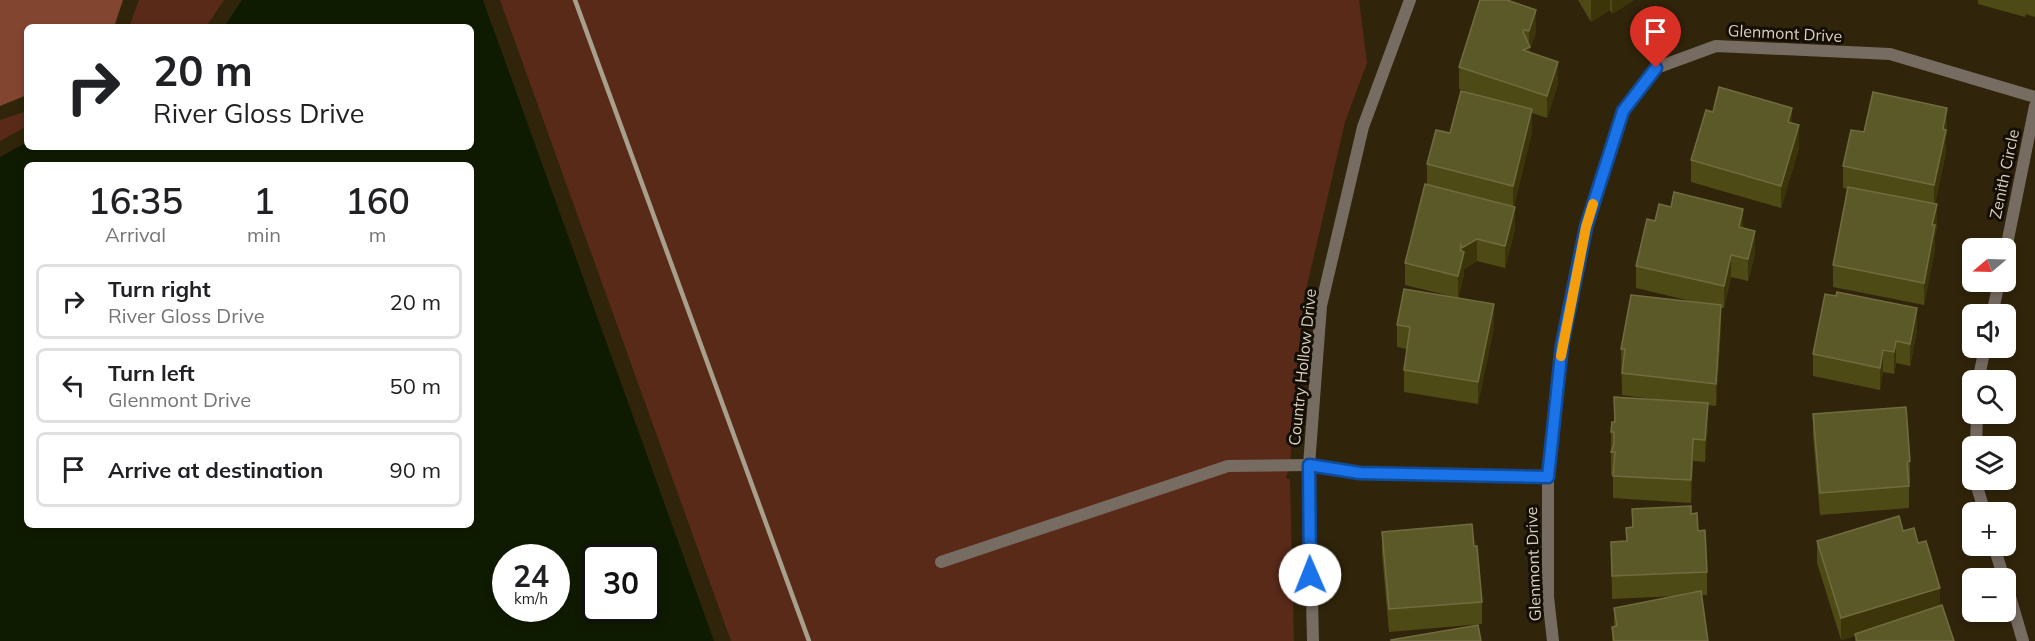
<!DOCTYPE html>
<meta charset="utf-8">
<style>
body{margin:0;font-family:Mulish,sans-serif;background:#f6f6f6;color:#202124;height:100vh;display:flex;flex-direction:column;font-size:22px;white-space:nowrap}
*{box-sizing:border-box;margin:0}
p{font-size:20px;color:#757577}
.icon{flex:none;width:33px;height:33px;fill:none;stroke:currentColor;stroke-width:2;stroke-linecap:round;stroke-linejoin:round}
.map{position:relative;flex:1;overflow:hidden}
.drawer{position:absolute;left:24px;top:162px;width:450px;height:366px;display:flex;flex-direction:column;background:#fff;border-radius:9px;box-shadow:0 3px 9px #0003}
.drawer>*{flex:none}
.banner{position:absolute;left:24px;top:24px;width:450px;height:126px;border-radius:9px;box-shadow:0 3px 9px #0003;background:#fff;color:#202124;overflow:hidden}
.needle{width:39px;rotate:251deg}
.tools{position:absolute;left:1962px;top:238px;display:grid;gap:12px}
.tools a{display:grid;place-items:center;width:54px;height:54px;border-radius:9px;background:#fff;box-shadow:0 3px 9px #0003;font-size:30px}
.speed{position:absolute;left:492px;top:544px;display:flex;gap:12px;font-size:30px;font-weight:700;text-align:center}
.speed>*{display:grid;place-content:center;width:78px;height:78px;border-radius:50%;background:#fff;box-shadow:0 3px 9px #0003;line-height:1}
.speed small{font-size:15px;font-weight:400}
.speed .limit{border:3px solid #111;border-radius:9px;background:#fff;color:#111}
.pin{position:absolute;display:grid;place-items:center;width:51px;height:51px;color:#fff;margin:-62px -26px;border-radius:50% 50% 50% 0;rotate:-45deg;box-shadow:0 0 6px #0007}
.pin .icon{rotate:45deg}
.me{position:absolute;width:66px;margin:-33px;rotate:359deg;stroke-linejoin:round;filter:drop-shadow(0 0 4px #0008)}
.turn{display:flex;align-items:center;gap:21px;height:126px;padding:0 30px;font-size:27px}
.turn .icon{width:78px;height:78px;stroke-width:2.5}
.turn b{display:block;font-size:42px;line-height:51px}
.eta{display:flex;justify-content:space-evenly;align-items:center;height:102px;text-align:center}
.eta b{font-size:36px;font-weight:600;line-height:42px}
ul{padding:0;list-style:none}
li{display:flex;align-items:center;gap:18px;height:75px;margin:0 12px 9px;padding:0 18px;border:3px solid #e0e0e0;border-radius:9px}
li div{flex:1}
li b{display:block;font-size:22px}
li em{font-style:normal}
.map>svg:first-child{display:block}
</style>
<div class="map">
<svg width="2035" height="641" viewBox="0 0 2035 641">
<rect width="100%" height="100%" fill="#30240a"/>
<!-- green -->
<g fill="#5a2a19">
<polygon points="139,0 224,0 206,27 129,27"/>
<polygon points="500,0 1359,0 1367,63 1345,122 1303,303 1290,463 1286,478 1290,479 1294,641 731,641"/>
<polygon points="27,111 27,126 0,141 0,120"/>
</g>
<!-- forest -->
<polygon fill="#824530" points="0,0 123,0 114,27 27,27 27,95 0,106"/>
<!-- water -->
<path fill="#0f1b00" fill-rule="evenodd" d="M242,0H483L714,641H0V157L27,142V147H471V27H224ZM27,165H471V525H27ZM506,558H556V609H506ZM596,558H646V609H596Z"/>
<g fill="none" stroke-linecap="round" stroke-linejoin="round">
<!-- lane -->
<polyline stroke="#776c62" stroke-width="12" points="941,562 1228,466 1309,465"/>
<!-- street -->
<g stroke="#776c62" stroke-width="12">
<polyline points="2006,249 2035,106"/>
<polyline points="1992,315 1999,282"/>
<polyline points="1978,381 1985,348"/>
<polyline points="1976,447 1977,414"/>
<polyline points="1309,465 1360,473 1548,477"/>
<polyline points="1975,480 1985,513"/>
<polyline points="1994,546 2004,579"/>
<polyline points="2006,583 2023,641"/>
<polyline points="1313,641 1309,465 1321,306 1363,127 1410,0"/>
<polyline points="1553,641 1548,597 1548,477 1562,345 1586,227 1623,111 1656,68 1716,46 1890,54 2035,97"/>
</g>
<!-- rail -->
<polyline stroke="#a89f8d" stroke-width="4.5" points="575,0 809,641"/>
</g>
<!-- wall -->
<g fill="#4e4a15">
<polygon points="1480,0 1536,32 1530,49 1530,53 1558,84 1547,118 1532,113 1532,132 1514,206 1515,229 1505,268 1477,261 1464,269 1464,274 1458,298 1405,285 1405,263 1427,184 1427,164 1476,95 1459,89 1459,67"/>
<polygon points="1578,0 1634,0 1612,14 1610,10 1591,22"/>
<polygon points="1978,0 2035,0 2035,17 2026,14 2025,17 1978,4"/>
<polygon points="1713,112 1792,124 1799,148 1781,208 1691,182 1691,160"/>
<polygon points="1947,130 1946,138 1946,152 1935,204 1937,227 1935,236 1935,248 1924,305 1833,287 1833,265 1848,189 1843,188 1843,166 1864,132"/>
<polygon points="1671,207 1743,228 1755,253 1748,281 1731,277 1724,308 1721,308 1721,327 1716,406 1708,405 1708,425 1705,462 1693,461 1691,503 1613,498 1613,475 1611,475 1611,432 1614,422 1614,397 1660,400 1622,395 1621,349 1699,303 1636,288 1636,266 1655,221"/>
<polygon points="1397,325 1494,327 1478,404 1404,392 1404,370 1407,349 1397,347"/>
<polygon points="1917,330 1910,366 1896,363 1894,374 1883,372 1880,390 1813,376 1813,354"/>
<polygon points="1813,414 1910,461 1910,483 1909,483 1909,508 1820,515 1813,436"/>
<polygon points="1632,509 1691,514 1698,531 1707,572 1707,595 1701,595 1708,641 1612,641 1612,627 1614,627 1614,608 1677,596 1612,599 1611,542 1626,541 1626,528 1632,527"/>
<polygon points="1903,531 1918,543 1940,606 1954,641 1855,641 1855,636 1841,640 1817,563 1817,541"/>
<polygon points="1382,532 1474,546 1482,602 1482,624 1389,632 1382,554"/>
</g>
<!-- shaded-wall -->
<g fill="#3b3509">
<polygon points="1591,0 1610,0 1610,10 1591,22"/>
<polygon points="1612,0 1634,0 1612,14"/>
<polygon points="1536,10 1536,32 1530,49 1530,70 1523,73 1523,32 1524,30 1524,50 1529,48 1529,31"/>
<polygon points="1558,62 1558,84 1547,118 1547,96"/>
<polygon points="1792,108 1792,130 1788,122"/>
<polygon points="1947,108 1947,130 1946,138 1946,152 1934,208 1934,185 1943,129"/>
<polygon points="1532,109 1532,132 1513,209 1513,186"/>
<polygon points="1799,125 1799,148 1781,208 1781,186"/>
<polygon points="1937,204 1937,227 1935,236 1935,248 1924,305 1924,283 1932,225"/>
<polygon points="1515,207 1515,229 1505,268 1505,246"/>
<polygon points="1743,209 1743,231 1739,227"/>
<polygon points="1755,231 1755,253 1748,281 1748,259"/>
<polygon points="1477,239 1477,261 1464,269 1464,274 1458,298 1458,276 1461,245 1461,266 1462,260 1462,248"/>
<polygon points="1731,255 1731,277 1724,308 1724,286"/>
<polygon points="1494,304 1494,327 1478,404 1478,382"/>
<polygon points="1721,305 1721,327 1716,406 1716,384"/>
<polygon points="1917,308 1917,330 1910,366 1910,344"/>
<polygon points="1896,341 1896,363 1894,374 1894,352"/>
<polygon points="1883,350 1883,372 1880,390 1880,368"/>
<polygon points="1708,403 1708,425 1705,462 1705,440"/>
<polygon points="1693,439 1693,461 1691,503 1691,480"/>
<polygon points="1940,588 1940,610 1855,634 1855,636 1841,640 1841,618"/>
</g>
<!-- building -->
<g fill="#5c5928" stroke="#706c40" stroke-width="1.5">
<polygon points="1480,0 1507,0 1536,10 1529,31 1524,30 1523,32 1530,47 1523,50 1558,62 1547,96 1459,67"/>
<polygon points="1719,87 1792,108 1788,122 1799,125 1781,186 1691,160 1706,110 1713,112"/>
<polygon points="1461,91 1532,109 1513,186 1427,164 1436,130 1450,133"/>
<polygon points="1873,92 1947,108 1943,129 1946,130 1934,185 1843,166 1851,130 1864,132"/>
<polygon points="1425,184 1515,207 1505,246 1477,239 1462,248 1461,245 1460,250 1464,252 1458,276 1405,263"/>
<polygon points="1848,187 1937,204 1932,225 1935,225 1924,283 1833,265"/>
<polygon points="1674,192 1743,209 1739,227 1755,231 1748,259 1731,255 1724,286 1636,266 1647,219 1655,221 1659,204 1671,207"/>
<polygon points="1404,289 1494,304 1478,382 1404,370 1410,327 1397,325"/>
<polygon points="1837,292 1917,308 1910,344 1896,341 1894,352 1883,350 1880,368 1813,354 1825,294 1836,296"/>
<polygon points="1631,295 1721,305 1716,384 1622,373 1625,349 1621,349"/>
<polygon points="1614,397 1708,403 1705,440 1693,439 1691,480 1613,476 1615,452 1611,452 1614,444 1614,432 1611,432 1612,422 1615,422"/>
<polygon points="1906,407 1910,461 1907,462 1909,486 1820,493 1813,414"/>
<polygon points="1691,506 1691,514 1697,513 1698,531 1705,530 1707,572 1612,576 1611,542 1627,541 1626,528 1633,527 1632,509"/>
<polygon points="1899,516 1903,531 1914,528 1918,543 1926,541 1940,588 1841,618 1817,541"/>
<polygon points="1472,524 1474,546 1477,546 1482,602 1389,609 1382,532"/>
<polygon points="1701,591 1708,641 1614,641 1612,627 1617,626 1614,608"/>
<polygon points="1942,605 1954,641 1857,641 1855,634"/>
<polygon points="1478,625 1481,641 1391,641 1391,640"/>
</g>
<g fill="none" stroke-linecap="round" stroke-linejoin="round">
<!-- route casing -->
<g stroke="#114b97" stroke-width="15">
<polyline id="route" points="1310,575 1309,465 1360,473 1548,477 1562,345 1586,227 1623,111 1656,68"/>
</g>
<!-- route -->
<use href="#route" stroke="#1a73e8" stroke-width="10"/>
<!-- slow -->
<polyline stroke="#f59e0b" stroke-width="10" points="1561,356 1586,227 1593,204"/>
</g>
<g text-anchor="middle" stroke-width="6" stroke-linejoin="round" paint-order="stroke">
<!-- street labels -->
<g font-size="16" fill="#d9d1c2" stroke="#140e05">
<text transform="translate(1785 33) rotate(3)" y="6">Glenmont Drive</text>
<text transform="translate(2004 174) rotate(-78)" y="6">Zenith Circle</text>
<text transform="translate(1302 367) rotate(-84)" y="6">Country Hollow Drive</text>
<text transform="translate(1533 564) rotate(-92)" y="6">Glenmont Drive</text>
</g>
</g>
</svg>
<div class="tools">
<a><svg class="needle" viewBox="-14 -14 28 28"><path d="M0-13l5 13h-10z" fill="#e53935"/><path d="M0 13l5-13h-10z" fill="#757577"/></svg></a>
<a><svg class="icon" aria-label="sound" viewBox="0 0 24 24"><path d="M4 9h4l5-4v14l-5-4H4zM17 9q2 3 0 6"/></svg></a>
<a><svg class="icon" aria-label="search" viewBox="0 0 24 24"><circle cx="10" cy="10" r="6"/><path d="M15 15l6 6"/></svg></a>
<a><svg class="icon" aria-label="layers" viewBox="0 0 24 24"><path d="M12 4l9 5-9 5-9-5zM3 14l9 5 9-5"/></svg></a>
<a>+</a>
<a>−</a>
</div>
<div class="speed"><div>24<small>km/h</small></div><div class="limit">30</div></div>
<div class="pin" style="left:1656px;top:68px;background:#d93025"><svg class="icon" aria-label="arrive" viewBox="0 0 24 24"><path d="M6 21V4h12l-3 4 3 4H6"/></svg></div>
<svg class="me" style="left:1310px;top:575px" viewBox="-20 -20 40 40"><circle r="19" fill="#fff"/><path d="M0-13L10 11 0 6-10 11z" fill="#1a73e8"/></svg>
<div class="banner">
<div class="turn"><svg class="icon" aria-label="right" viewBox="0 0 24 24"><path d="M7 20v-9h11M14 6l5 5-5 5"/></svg><div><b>20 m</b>River Gloss Drive</div></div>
</div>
<section class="drawer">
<div class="eta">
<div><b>16:35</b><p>Arrival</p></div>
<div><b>1</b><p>min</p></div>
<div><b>160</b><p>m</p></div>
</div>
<ul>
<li><svg class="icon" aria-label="right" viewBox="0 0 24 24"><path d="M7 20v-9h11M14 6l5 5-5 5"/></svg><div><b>Turn right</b><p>River Gloss Drive</p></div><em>20 m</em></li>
<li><svg class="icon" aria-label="left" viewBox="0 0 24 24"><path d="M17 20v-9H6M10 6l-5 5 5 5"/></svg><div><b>Turn left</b><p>Glenmont Drive</p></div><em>50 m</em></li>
<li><svg class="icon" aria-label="arrive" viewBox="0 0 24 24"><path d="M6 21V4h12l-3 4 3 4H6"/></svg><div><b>Arrive at destination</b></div><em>90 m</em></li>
</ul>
</section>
</div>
